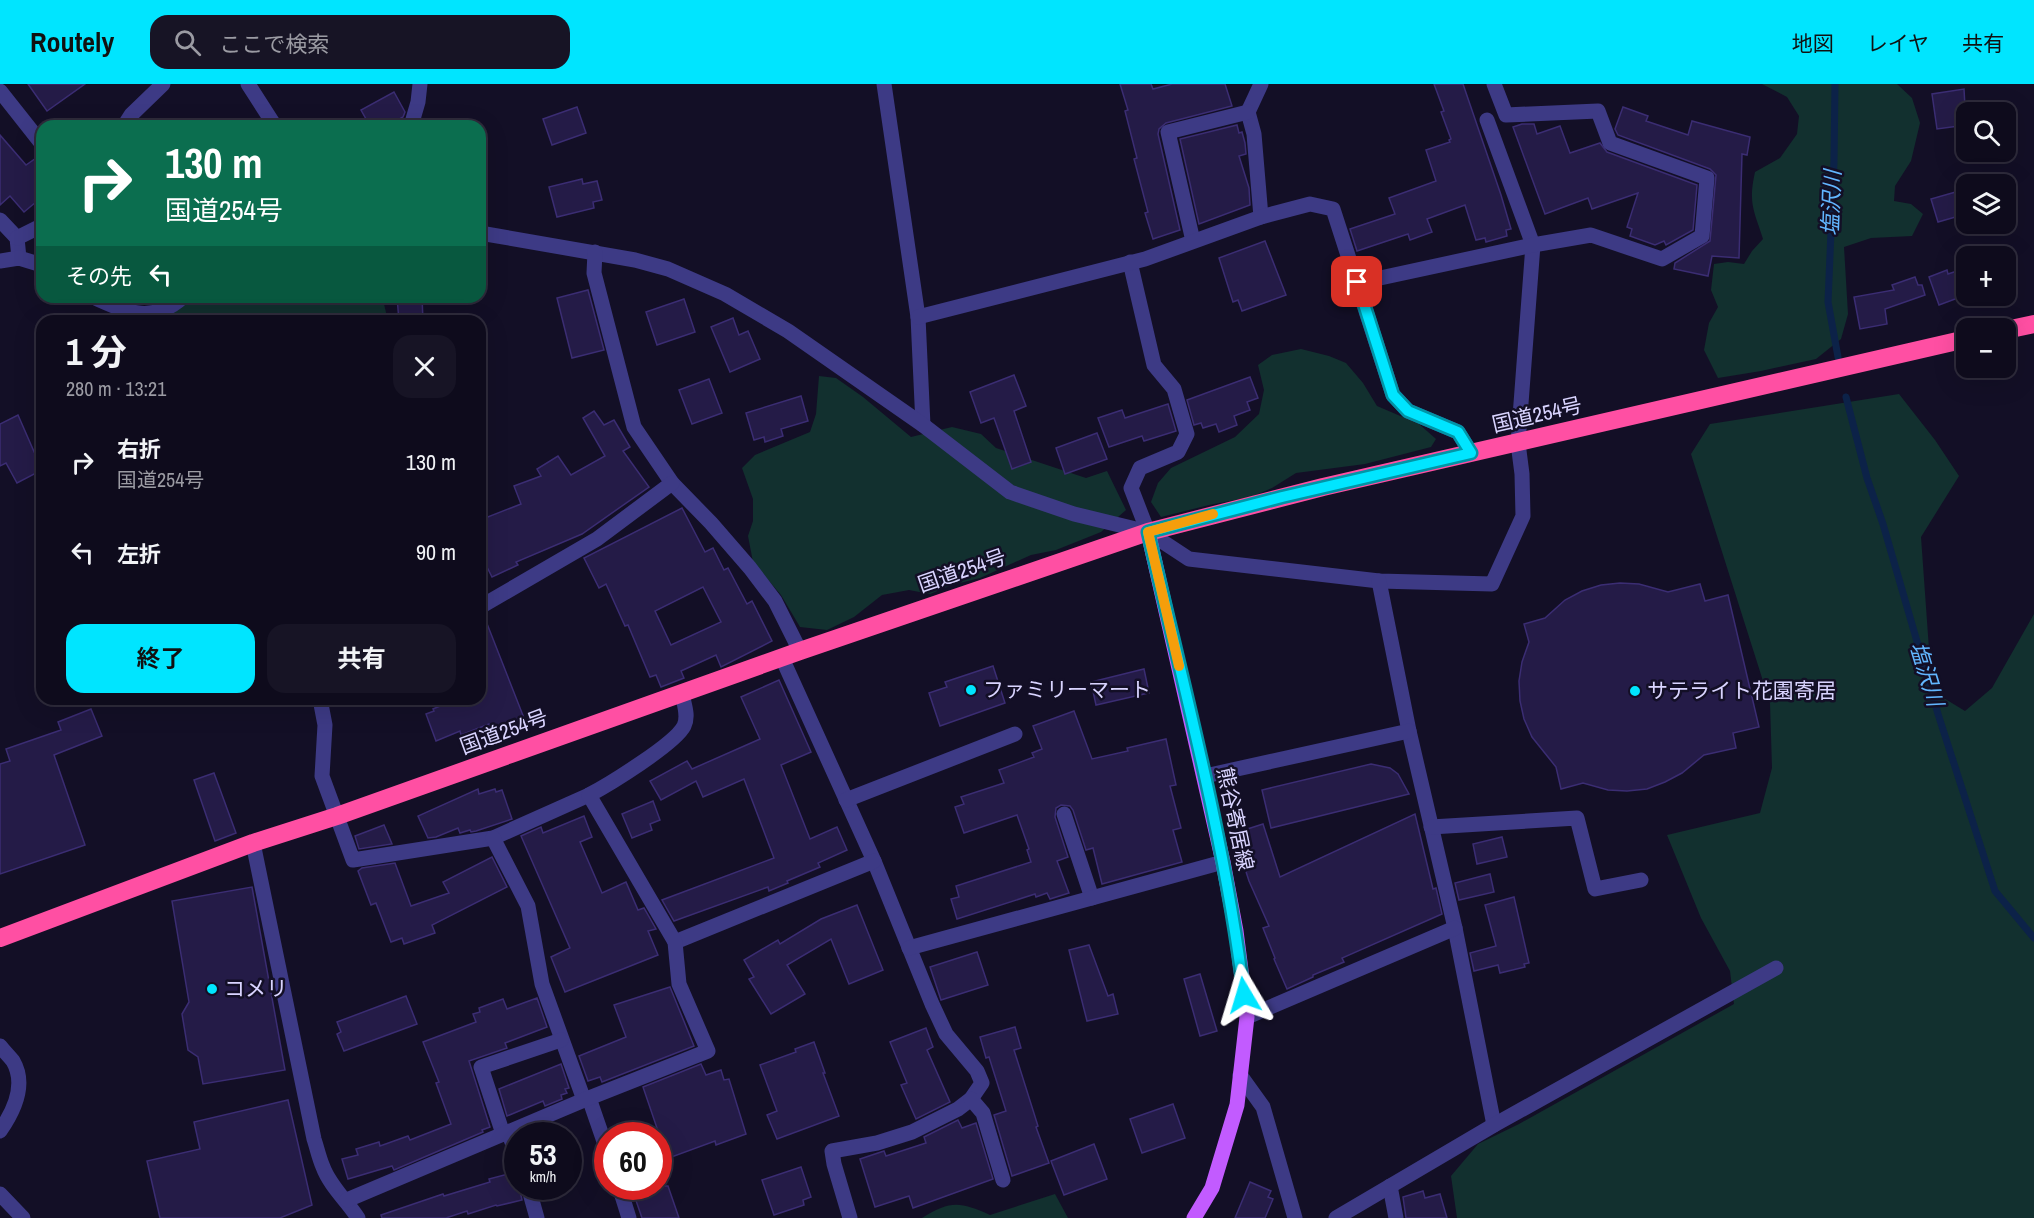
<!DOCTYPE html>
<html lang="ja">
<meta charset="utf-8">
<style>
body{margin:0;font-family:"Archivo Narrow","Noto Sans JP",sans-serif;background:#171425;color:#f1f3f6;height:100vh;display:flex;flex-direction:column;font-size:22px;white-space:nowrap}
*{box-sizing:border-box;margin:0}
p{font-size:20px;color:#9b9ba3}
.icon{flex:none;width:33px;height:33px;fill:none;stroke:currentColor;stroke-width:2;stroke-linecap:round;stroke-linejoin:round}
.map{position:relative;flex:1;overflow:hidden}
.panel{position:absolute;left:36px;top:231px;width:450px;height:390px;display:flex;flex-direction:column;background:#0e0b1c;border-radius:18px;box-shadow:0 6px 24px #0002,0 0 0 2px #2e2b3b}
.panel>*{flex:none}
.guide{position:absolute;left:36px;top:36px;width:450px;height:183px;border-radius:18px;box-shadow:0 6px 24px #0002,0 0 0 2px #2e2b3b;background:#0b6e4f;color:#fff;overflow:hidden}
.fabs{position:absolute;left:1956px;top:18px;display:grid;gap:12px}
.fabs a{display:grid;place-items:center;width:60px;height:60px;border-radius:12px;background:#0e0b1c;box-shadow:0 6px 24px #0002,0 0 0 2px #2e2b3b;font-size:30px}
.speed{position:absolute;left:504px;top:1038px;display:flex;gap:12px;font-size:30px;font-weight:700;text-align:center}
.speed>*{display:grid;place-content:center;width:78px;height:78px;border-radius:50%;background:#0e0b1c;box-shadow:0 6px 24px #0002,0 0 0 2px #2e2b3b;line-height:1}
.speed small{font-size:15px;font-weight:400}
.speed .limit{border:9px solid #d22;background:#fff;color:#111}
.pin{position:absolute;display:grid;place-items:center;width:51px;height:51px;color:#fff;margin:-26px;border-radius:12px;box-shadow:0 3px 9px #0006}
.me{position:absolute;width:66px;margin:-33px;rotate:353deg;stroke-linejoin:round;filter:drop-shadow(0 0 4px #0008)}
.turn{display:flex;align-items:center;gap:21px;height:126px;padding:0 30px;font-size:27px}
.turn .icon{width:78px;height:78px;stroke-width:2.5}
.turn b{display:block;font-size:42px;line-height:51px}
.then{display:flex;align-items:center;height:57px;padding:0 30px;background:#0003;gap:12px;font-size:22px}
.round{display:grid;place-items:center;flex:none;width:63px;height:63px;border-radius:18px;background:#171425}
.headline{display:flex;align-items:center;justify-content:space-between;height:102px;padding:0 30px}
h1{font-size:36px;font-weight:700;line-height:45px}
.action{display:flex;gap:12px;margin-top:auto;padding:12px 30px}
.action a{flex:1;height:69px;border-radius:18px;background:#00e5ff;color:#111;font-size:24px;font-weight:700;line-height:69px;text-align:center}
.action a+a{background:#171425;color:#f1f3f6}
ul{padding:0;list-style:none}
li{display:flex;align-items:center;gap:18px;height:90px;padding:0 30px}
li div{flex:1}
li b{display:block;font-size:22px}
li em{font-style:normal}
header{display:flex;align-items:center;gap:36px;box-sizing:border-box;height:84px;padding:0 30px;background:#00e5ff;color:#111}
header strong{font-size:28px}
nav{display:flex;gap:33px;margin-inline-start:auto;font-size:21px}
.search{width:420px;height:54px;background:#171425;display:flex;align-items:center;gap:15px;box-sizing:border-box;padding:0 21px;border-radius:18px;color:#9b9ba3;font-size:22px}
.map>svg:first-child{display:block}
</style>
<header>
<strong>Routely</strong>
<div class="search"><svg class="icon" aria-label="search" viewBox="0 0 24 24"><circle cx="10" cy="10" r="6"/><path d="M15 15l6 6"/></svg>ここで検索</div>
<nav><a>地図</a><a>レイヤ</a><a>共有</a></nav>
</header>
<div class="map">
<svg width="2034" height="1134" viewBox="0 0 2034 1134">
<rect width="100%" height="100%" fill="#130f26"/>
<!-- green -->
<g fill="#12302f">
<path d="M1762,0H1897L1912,14L1920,39L1911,77L1895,102L1894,117L1911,120L1923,130L1912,152L1871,154L1844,163L1848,230L1841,255L1816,275L1761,287L1718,294L1704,266L1709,239L1718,223L1711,206L1714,180L1728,178L1744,180L1752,167L1763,155C1754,126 1748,120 1755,88L1780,74L1797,50L1799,32L1787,13Z"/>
<polygon points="202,213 373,213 384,220 388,237 158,237 176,225"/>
<polygon points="1301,265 1329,272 1346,279 1363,299 1377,322 1419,340 1436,355 1431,363 1365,380 1296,389 1272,404 1251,413 1209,421 1161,433 1151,418 1158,399 1171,384 1235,353 1259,330 1264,306 1258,281 1272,271"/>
<polygon points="819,292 836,294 863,313 911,353 952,343 981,350 996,364 1086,394 1107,387 1126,426 1101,448 1056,466 1031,471 980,494 952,501 930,510 909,506 882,511 854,533 827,546 800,543 781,511 753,478 748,452 753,437 753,415 742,384 755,371 810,348 816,330"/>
<polygon points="1899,310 1935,356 1959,392 1921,453 1932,607 1965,627 1992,604 2034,530 2034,1134 1457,1134 1451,1092 1478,1060 1519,1040 1734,920 1730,887 1701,834 1667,751 1760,729 1772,684 1770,619 1691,370 1710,340"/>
<path d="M1055,1110L1068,1134H922C951,1116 960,1118 990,1131Z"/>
</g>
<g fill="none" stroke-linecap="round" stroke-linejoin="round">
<!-- stream -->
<g stroke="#0c2248" stroke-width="7">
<polyline points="1835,0 1834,77 1828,218 1838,273"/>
<polyline points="1846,313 1867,394 1883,440 1938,630 1995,807 2034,854"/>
</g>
</g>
<!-- building -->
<g fill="#241b47" stroke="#3b2d73" stroke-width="1.5" fill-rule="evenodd">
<polygon points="28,0 85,0 47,27"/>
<polygon points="1120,0 1151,0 1153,5 1172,0 1225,0 1232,22 1166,39 1159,45 1158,50 1180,146 1153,155 1145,129 1148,128 1134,75 1137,74 1125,27 1128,26"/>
<polygon points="1434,0 1463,0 1501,111 1511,145 1506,146 1507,152 1486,158 1485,154 1476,156 1465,121 1427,135 1432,148 1410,156 1408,150 1357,167 1350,145 1395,130 1389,114 1436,97 1426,66 1450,58 1449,56 1451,55 1441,28 1444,27"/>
<polygon points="1964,5 1966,41 1937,45 1932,10"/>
<polygon points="394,8 405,28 403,33 387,42 370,42 361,26"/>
<polygon points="577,23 586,49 552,61 543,35"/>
<polygon points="1623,23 1648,32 1646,37 1688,51 1692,37 1750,53 1747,71 1742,70 1739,174 1712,172 1708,192 1674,185 1675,179 1710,157 1716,91 1710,85 1618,51 1615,45"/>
<polygon points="1522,40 1534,40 1537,50 1560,42 1570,69 1600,59 1607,68 1697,101 1693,146 1666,161 1664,157 1655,161 1630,152 1632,145 1627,143 1638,109 1592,125 1588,114 1545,130 1513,43"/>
<polygon points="1237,41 1239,49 1242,48 1245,59 1246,70 1239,72 1249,104 1250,121 1199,140 1180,55"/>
<polygon points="0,51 26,81 42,70 42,113 24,128 10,112 0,121"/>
<polygon points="582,95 583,100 597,97 602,116 593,118 594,124 557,133 549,103"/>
<polygon points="1966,105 1966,130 1938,138 1931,115"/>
<polygon points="1265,157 1286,211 1242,227 1238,216 1233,218 1219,174"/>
<polygon points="1966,184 1966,211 1939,221 1929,193 1947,186 1948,190"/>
<polygon points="1915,193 1918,201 1922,201 1925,211 1885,225 1887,240 1860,245 1854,213 1894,206 1892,201"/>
<polygon points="588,206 604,266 572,274 557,214"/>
<polygon points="397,213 422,213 423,237 399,237"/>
<polygon points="684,215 695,248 657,261 646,228"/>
<polygon points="733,234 739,251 748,247 760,275 730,288 711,243"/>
<polygon points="1014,291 1026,322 1014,327 1031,378 1012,385 994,334 981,339 970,308"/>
<polygon points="1250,293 1258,314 1247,318 1250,326 1234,332 1237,341 1219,348 1216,340 1203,344 1201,339 1194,341 1187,316"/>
<polygon points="709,295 722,329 692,340 679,306"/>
<polygon points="801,312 808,337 781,345 783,352 765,358 764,353 754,356 746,329"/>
<polygon points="1168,320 1176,347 1144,357 1142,352 1109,363 1098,334 1122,326 1125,334"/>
<polygon points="594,327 604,341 614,336 630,363 623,367 649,403 582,450 516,478 518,481 492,493 480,469 480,436 521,420 514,402 541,392 537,385 558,372 571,391 605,372 583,334"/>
<polygon points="18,331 42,386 17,399 6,379 0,382 0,340"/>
<polygon points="1097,349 1107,375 1065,390 1056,364"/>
<path d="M682,424L705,468L713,464L724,486L728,484L747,520L752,517L772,557L721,583L716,571L681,587L684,594L661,603L656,591L650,593L628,541L625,542L606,500L599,504L584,474ZM703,503L721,538L671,561L655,527Z"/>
<polygon points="1620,499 1639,500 1668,508 1700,500 1705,517 1728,511 1759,643 1733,649 1736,664 1704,671 1682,689 1665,698 1647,705 1627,707 1608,706 1583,699 1561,705 1556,683 1532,653 1524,635 1520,617 1519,597 1522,578 1529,558 1524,540 1545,534 1565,516 1582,507 1601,501"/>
<polygon points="484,532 524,634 492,647 489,640 461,651 460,647 436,657 426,630 434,627 433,625 440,622 439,620 451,615 480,615 480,533"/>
<polygon points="993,582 1005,619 940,642 929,609 947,603 945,598"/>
<polygon points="1144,585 1149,609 1096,621 1091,598"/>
<polygon points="779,596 811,668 781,681 810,755 837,743 847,766 818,779 820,783 787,797 788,799 769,807 768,803 674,837 662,816 774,774 744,695 703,713 696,697 661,716 650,697 687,677 692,685 760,655 741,613"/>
<polygon points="91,625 102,652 54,671 85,761 0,790 0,680 10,677 6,665 61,646 58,638"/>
<polygon points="1074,627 1092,675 1128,667 1127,664 1166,655 1176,701 1170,702 1181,744 1173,746 1182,778 1102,800 1093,764 1086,766 1073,726 1070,722 1061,721 1056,724 1055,733 1068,773 1057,777 1069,809 1050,815 1047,809 1036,813 1035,810 957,835 951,815 959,813 956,802 1031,778 1027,766 1029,765 1017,731 964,749 955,723 964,720 961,713 1004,699 999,686 1034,673 1032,669 1042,665 1033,642"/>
<polygon points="1371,680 1390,684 1398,690 1409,710 1271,744 1262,706"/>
<polygon points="214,689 236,749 215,757 194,696"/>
<polygon points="478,705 479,710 495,705 496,708 502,706 512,735 476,747 471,748 470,746 460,749 458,744 436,753 428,754 418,732"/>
<polygon points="653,717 660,736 650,740 652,746 632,754 622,730"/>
<polygon points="1415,730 1433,805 1436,804 1442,830 1342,874 1344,878 1313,891 1313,893 1287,905 1274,875 1275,874 1263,844 1269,842 1249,797 1240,769 1245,768 1238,748 1263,740 1280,793"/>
<polygon points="584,732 592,753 580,758 602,809 626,798 638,826 644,824 656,845 648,847 658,871 565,908 551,873 570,864 521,752 541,743 543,749"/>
<polygon points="384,741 392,760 359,765 355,752"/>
<polygon points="1502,753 1507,773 1477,780 1473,760"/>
<polygon points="492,773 507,803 432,841 435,849 404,860 402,854 391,858 376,819 371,821 358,787 362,784 395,779 411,822 449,809 443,798"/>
<polygon points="1490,790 1494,808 1459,816 1455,799"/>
<polygon points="252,803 285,986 203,1000 198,973 188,966 182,930 189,918 172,817"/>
<polygon points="1514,813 1529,879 1524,880 1525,883 1500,889 1498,881 1474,887 1470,869 1496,862 1485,821"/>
<polygon points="857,821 883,886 849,900 831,855 787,881 805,910 771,930 749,895 754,893 744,876 778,856 780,860 821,835"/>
<polygon points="1089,861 1108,912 1113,910 1118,930 1087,937 1069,866"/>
<polygon points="977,868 988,901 941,916 930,883"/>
<polygon points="1200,890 1217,947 1200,952 1184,895"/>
<polygon points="670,903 694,962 602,998 600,993 588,997 579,972 626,953 614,921"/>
<polygon points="406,912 417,940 344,967 337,950 341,948 337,938"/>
<polygon points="537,914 547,943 505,959 507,964 469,977 490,1043 482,1046 483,1048 394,1086 392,1082 348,1095 342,1075 358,1071 356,1065 379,1058 380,1062 408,1052 410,1056 451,1040 436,999 439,998 423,958 476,938 473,930 480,928 479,924 503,915 507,925"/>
<polygon points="1015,943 1021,964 1014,966 1038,1042 1036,1043 1049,1079 1012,1092 994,1031 1006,1027 989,973 986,974 980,953"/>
<polygon points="926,944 933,963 927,966 950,1018 916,1035 901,1001 907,999 890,958"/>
<polygon points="814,958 825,989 823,989 839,1032 777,1055 767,1031 777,1027 760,981 796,968 795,965"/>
<polygon points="561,980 569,1004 565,1005 567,1009 561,1011 562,1015 545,1022 543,1017 507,1032 499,1005"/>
<polygon points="701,980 706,991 721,986 724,996 729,995 746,1050 716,1061 715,1057 658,1078 658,1047 643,1003"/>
<polygon points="288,1016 312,1121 280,1134 160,1134 147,1077 200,1065 194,1038"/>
<polygon points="1173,1020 1185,1054 1142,1069 1130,1035"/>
<polygon points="958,1036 962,1044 976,1039 993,1095 913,1124 909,1112 875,1123 860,1075 884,1067 886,1072 926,1059 924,1053"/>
<polygon points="1094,1060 1107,1095 1064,1111 1051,1077"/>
<polygon points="801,1083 811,1113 803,1116 804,1121 774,1131 762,1096"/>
<polygon points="516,1088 522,1116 497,1122 496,1121 468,1130 467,1127 446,1134 382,1134 381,1131 443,1110 444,1112 490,1098 489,1095"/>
<polygon points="1250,1098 1271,1107 1268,1113 1273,1115 1265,1134 1235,1134"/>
<polygon points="631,1102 668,1102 679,1134 642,1134"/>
<polygon points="1423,1107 1425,1114 1440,1110 1447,1134 1406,1134 1403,1113"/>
</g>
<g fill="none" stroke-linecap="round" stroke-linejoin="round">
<!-- minor -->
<g stroke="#3d3a85" stroke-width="15">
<polyline points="248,0 275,42"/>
<polyline points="884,0 918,233 923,341"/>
<polyline points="0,7 42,60"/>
<polyline points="124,42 131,31 163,0"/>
<polyline points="411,42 418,18 420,0"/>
<polyline points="1261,133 1254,50 1248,28 1261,0"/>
<polyline points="0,136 17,154 19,174"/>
<polyline points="480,149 635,176 668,185 725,210 788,247 923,341 1010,408 1074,430 1148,448 1189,475 1379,497 1492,500 1523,432 1522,390 1518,359 1533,161 1487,36"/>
<polyline points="17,154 39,143 42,139"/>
<polyline points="1193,157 1168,48 1248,28"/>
<polyline points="595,168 594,189 634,343 672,399 711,439 750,484 775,517 800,567"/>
<polyline points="0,177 19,174 42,181"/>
<polyline points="1130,178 1154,281 1174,305 1187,350 1178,368 1140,384 1131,404 1148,448"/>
<polyline points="1357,199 1533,161 1591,151 1662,175 1702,152 1707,94 1610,59 1598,27 1506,31 1494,0"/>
<path d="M93,213C127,228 151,241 183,213"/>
<polyline points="918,233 1145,175 1261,133 1310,120 1333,125 1393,311 1408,327 1458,348 1471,369"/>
<polyline points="1379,497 1409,647 1455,844 1494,1041"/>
<polyline points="480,523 597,455 672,399"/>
<polyline points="782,574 874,777 932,920 946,950 977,987 982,999 971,1015 958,1025 912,1048 877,1059 832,1067 834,1080 850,1134"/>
<polyline points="320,615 325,641 322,692 353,776 493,754 589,711"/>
<polyline points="1205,692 1409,647"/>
<polyline points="846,716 1015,650"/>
<polyline points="1064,730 1092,814"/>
<polyline points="1431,743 1577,734 1595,805 1641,796"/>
<polyline points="493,754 528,822 542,900 584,1016"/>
<path d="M253,759L314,1055C317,1064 319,1074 323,1083C330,1102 347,1117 358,1134"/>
<polyline points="675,858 874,777"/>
<polyline points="909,864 1223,778"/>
<polyline points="1247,933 1455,844"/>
<path d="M0,962C4,967 9,972 13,977C27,1001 14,1027 0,1047"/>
<polyline points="1240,991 1263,1023 1295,1134"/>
<polyline points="589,1014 608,1069"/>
<polyline points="971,1015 983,1029 1003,1096"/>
<polyline points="508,1048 518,1073"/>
<polyline points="503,1050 481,983 561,956"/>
<polyline points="528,1102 537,1134"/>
<polyline points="619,1102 629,1134"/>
<polyline points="1390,1102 1396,1134"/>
<polyline points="0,1110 23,1134"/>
<path d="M347,1116L584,1016L708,967L679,900L675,858L589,711C608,701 675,660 684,642C689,632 684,620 682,610"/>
<polyline points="1336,1134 1494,1041 1776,884"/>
</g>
<!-- major -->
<polyline stroke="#c25bff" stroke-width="15" points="1148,448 1223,778 1236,847 1247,933 1237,1021 1212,1104 1194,1134"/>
<!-- highway -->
<g stroke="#ff4fa3" stroke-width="18">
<polyline points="2006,246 2034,240"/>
<polyline points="0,854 253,759 337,732 800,567 1148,448 1323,403 1966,255"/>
</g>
</g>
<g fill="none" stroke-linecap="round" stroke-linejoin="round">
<!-- route casing -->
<g stroke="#0095a6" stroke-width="15">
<path id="route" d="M1244,911C1225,755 1183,601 1148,448L1282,413L1471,369L1458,348L1408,327L1393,311L1357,198"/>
</g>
<!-- route -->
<use href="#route" stroke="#00e5ff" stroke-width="10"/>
<!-- slow -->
<polyline stroke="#f59e0b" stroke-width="10" points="1179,582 1148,448 1213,430"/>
</g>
<!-- markers -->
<g fill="#00e5ff" stroke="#130f26" stroke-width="2">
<circle cx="971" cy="606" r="6"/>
<circle cx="1635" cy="607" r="6"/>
<circle cx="212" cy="905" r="6"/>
</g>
<g text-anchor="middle" stroke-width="5" stroke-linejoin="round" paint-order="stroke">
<!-- street labels -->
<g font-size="21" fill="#d9d4ff" stroke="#130f26">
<text transform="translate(1537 331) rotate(-13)" y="7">国道254号</text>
<text transform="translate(962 487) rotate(-19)" y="7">国道254号</text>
<text transform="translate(504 648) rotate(-20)" y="7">国道254号</text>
<text transform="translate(1235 735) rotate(78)" y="7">熊谷寄居線</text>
</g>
<!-- poi labels -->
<g font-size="21" fill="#d9d4ff" stroke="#130f26" text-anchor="start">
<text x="983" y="613">ファミリーマート</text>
<text x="1647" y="614">サテライト花園寄居</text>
<text x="224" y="912">コメリ</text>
</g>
<!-- water labels -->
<g font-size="22" font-style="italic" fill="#62b6ff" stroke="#130f26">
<text transform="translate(1831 119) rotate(-88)" y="8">塩沢川</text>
<text transform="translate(1927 590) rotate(73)" y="8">塩沢川</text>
</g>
</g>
</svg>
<div class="fabs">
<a><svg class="icon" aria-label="search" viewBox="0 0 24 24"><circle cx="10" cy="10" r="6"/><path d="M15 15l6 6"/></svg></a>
<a><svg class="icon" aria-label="layers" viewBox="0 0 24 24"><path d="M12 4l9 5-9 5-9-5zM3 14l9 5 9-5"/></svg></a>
<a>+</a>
<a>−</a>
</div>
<div class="speed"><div>53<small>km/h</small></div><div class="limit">60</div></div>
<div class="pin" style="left:1357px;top:198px;background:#d93025"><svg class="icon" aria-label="arrive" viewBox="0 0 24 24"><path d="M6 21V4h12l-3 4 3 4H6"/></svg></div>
<svg class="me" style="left:1244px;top:911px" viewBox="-20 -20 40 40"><path d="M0-17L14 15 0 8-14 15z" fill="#00e5ff" stroke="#fff" stroke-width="4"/></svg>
<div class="guide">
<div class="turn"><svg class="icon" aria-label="right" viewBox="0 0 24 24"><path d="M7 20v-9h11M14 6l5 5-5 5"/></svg><div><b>130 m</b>国道254号</div></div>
<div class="then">その先<svg class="icon" aria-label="left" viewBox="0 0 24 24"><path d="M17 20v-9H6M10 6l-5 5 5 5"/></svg></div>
</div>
<section class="panel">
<div class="headline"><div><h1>1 分</h1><p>280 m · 13:21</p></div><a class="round"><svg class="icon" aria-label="close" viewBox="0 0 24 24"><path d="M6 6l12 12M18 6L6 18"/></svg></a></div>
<ul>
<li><svg class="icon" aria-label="right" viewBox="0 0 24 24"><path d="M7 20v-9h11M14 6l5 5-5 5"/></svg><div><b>右折</b><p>国道254号</p></div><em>130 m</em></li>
<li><svg class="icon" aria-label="left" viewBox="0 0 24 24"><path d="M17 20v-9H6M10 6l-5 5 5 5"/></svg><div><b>左折</b></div><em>90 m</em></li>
</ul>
<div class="action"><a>終了</a><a>共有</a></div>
</section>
</div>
